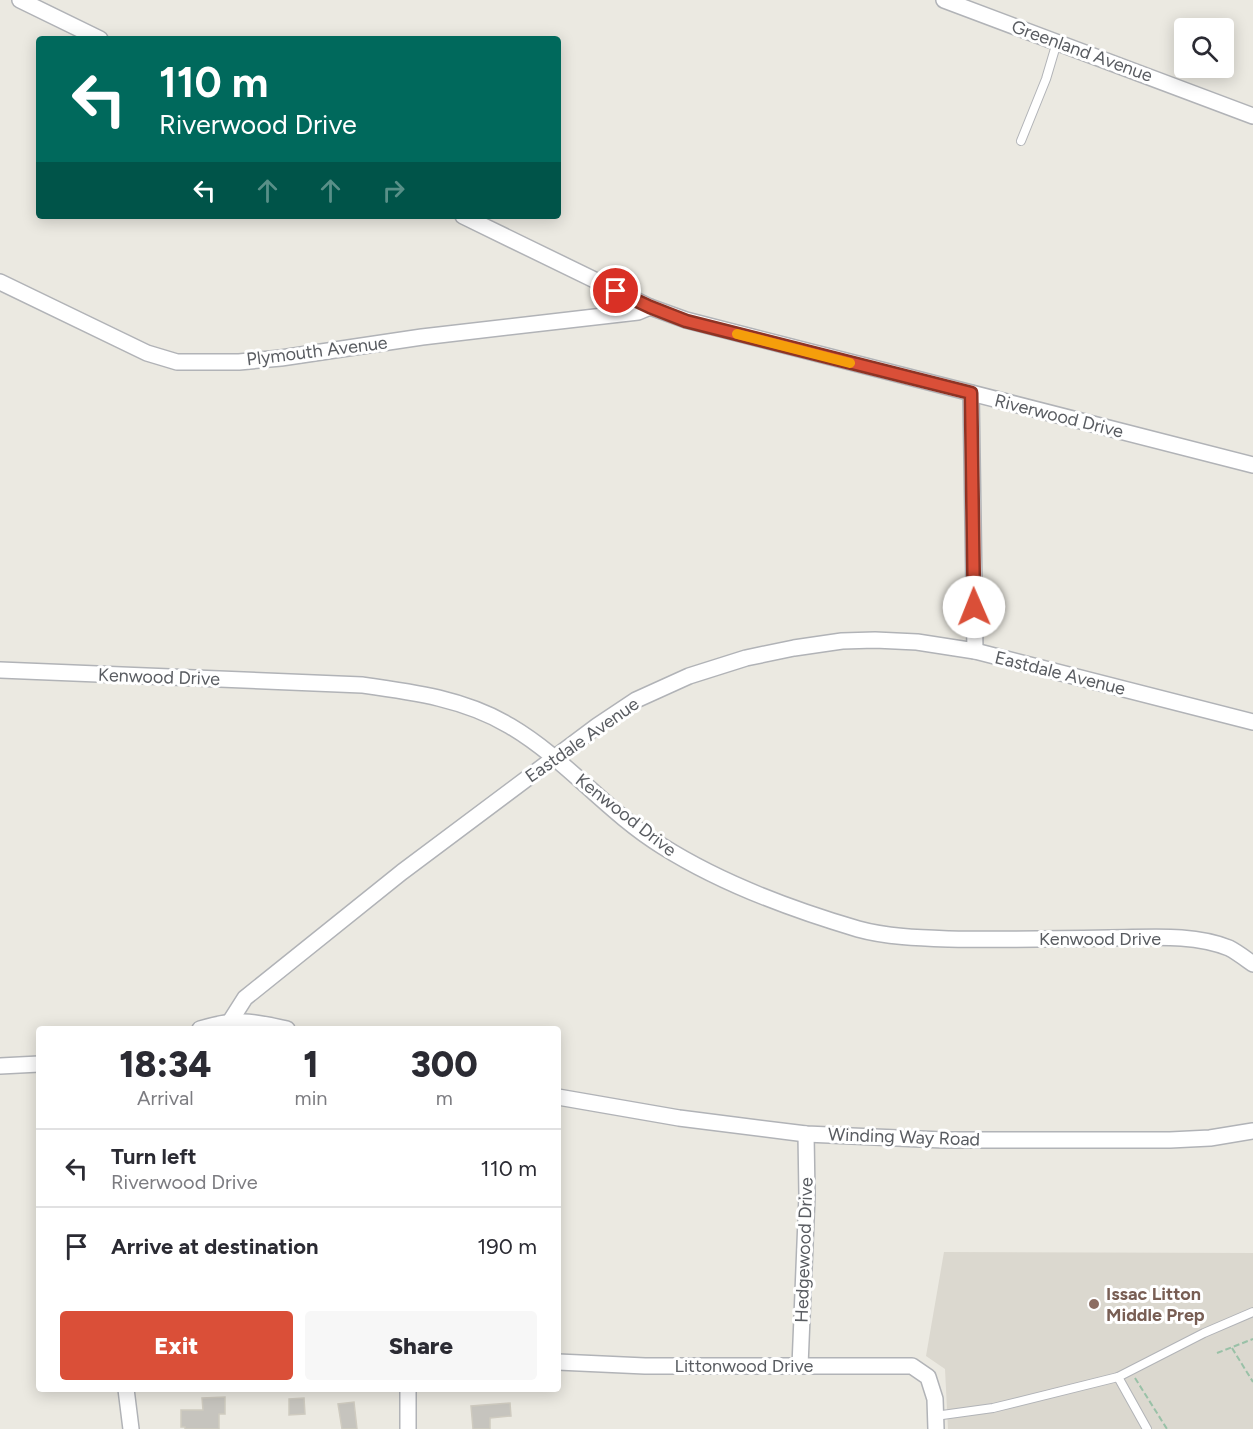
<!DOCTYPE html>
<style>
body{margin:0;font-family:Figtree,sans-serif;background:#f7f7f7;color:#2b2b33;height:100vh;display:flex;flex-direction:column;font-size:22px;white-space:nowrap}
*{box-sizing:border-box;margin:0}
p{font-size:20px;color:#7c7c81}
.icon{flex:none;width:33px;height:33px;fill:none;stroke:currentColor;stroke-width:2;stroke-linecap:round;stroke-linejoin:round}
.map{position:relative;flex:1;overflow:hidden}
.details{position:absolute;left:36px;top:1026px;width:525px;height:366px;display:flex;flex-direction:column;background:#fff;border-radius:6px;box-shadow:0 3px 15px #0003}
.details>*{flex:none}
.banner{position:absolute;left:36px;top:36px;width:525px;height:183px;border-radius:6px;box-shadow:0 3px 15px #0003;background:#00695c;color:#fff;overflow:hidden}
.controls{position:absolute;left:1174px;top:18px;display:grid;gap:12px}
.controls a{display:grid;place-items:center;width:60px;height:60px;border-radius:6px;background:#fff;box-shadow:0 3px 15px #0003;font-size:30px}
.pin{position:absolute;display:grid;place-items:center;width:51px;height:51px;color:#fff;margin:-26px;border:3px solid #fff;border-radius:50%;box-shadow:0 2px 6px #0007}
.me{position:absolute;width:66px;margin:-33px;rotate:359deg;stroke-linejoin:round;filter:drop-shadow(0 0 4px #0008)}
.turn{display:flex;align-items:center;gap:21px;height:126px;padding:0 24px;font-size:27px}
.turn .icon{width:78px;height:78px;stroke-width:2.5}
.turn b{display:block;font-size:42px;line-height:51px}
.lanes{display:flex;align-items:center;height:57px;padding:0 24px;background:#0003;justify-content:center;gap:30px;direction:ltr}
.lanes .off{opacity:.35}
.eta{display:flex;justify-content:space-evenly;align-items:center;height:102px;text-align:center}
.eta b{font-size:36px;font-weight:800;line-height:42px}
.button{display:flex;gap:12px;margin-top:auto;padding:12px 24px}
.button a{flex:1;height:69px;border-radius:6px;background:#da4f38;color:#fff;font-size:24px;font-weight:800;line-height:69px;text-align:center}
.button a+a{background:#f7f7f7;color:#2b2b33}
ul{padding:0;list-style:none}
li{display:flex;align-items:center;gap:18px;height:78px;padding:0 24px;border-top:2px solid #e1e1e2}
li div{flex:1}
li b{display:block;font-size:22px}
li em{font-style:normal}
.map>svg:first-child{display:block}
</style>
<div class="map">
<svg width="1253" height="1429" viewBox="0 0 1253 1429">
<rect width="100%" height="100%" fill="#ebe9e1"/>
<!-- education -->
<polygon fill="#dbd8cf" points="944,1252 1253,1253 1253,1429 948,1429 945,1369 926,1356"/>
<!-- building -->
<g fill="#c6c4be" stroke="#cfcbc0" stroke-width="1.5">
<polygon points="225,1397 225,1414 219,1414 219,1429 185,1429 185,1427 181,1427 181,1410 203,1410 202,1398"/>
<polygon points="304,1398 305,1414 289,1415 289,1399"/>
<polygon points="354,1402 357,1429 342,1429 338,1404"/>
<polygon points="510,1403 511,1416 490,1418 490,1429 473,1429 471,1406"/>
</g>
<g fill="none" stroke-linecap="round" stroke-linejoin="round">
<!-- service casing -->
<g stroke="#b1b3b7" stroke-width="10">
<g id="service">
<polyline points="1021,141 1046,79 1057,42"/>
<polyline points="1118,1377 1204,1333 1253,1312"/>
<polyline points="935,1416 993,1408 1118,1377 1147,1429"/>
</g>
</g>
<!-- minor casing -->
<g stroke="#b1b3b7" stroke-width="18">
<g id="minor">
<polyline points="20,0 100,39"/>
<polyline points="944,0 1253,116"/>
<polyline points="463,216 650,307 686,320 1253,465"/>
<polyline points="0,282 147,353 177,362 239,362 281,358 422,337 638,312 650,307"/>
<polyline points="971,393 975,651"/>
<path d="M0,670L362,685C413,692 465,699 510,726C566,759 607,812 662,846C722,884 790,909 858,929C887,937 919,938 949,939C1002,940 1056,939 1109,938C1147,938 1192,933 1229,948C1237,952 1246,959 1253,964"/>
<polyline points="231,1020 245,998 402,872 597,726 636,700 689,676 746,658 794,648 842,641 875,640 917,642 975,651 1253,722"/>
<path d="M200,1029C236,1018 251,1021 287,1029"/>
<polyline points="0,1066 39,1064"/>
<polyline points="558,1097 679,1118 806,1134 943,1140 1170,1140 1210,1138 1253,1131"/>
<polyline points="558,1362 645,1366 912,1366 928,1377 935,1399 936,1429"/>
<polyline points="800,1366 807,1195 806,1134"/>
<polyline points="126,1389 131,1429"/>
<polyline points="408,1429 408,1389"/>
</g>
</g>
<!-- path -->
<g stroke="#99c1a7" stroke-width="2" stroke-dasharray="6 3" stroke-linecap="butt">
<polyline points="1232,1348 1253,1382"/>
<polyline points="1217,1353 1253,1339"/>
<polyline points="1135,1378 1167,1429"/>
</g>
<!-- service -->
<use href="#service" stroke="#fff" stroke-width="8"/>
<!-- minor -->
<use href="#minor" stroke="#fff" stroke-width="15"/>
</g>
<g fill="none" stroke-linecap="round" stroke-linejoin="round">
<!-- route casing -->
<g stroke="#8e3324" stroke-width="15">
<polyline id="route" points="616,291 650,307 686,321 971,393 974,607"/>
</g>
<!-- route -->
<use href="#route" stroke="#da4f38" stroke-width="10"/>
<!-- slow -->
<polyline stroke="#f59e0b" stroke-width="10" points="737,334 850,363"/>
</g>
<!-- markers -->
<circle fill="#8d6e63" stroke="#fff" stroke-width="2" cx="1094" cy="1304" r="6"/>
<g text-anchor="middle" stroke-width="6" stroke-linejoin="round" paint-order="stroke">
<!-- street labels -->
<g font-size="18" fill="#595c61" stroke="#fff">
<text transform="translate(1082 51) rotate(20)" y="6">Greenland Avenue</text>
<text transform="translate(317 351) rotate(-7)" y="6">Plymouth Avenue</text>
<text transform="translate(1059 416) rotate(14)" y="6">Riverwood Drive</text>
<text transform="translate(1060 673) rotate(14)" y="6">Eastdale Avenue</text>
<text transform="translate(159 677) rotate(2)" y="6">Kenwood Drive</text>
<text transform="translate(582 740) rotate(-35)" y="6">Eastdale Avenue</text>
<text transform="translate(626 815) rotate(38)" y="6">Kenwood Drive</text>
<text x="1100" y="945">Kenwood Drive</text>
<text transform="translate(904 1137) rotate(2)" y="6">Winding Way Road</text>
<text transform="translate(804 1250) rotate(-88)" y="6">Hedgewood Drive</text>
<text x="744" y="1372">Littonwood Drive</text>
</g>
<!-- education labels -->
<g font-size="18" font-weight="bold" fill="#785e54" stroke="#fff" text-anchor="start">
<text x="1106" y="1300">Issac Litton<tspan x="1106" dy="21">Middle Prep</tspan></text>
</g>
</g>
</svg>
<div class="controls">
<a><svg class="icon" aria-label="search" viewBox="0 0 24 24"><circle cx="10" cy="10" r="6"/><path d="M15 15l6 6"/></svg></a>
</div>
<div class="pin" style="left:616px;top:291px;background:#d93025"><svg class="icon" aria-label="arrive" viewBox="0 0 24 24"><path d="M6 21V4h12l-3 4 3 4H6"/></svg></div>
<svg class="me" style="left:974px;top:607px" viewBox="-20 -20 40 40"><circle r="19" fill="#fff"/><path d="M0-13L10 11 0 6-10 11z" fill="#da4f38"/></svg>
<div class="banner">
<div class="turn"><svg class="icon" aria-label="left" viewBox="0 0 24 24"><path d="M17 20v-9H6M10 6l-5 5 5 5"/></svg><div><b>110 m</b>Riverwood Drive</div></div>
<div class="lanes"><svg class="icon" aria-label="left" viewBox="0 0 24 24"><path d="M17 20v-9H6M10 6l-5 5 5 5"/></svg><svg class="icon off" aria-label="ahead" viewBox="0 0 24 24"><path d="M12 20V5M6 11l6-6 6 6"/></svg><svg class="icon off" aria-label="ahead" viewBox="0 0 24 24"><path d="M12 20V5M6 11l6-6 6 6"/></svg><svg class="icon off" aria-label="right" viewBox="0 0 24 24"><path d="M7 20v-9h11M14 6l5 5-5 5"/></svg></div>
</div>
<section class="details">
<div class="eta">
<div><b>18:34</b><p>Arrival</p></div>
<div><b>1</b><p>min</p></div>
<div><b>300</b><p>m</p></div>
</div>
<ul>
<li><svg class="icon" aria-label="left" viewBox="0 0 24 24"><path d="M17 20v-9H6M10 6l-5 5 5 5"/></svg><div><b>Turn left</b><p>Riverwood Drive</p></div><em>110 m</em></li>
<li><svg class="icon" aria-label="arrive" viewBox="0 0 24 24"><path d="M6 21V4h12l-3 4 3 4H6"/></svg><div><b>Arrive at destination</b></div><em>190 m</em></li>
</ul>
<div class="button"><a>Exit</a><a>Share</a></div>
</section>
</div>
